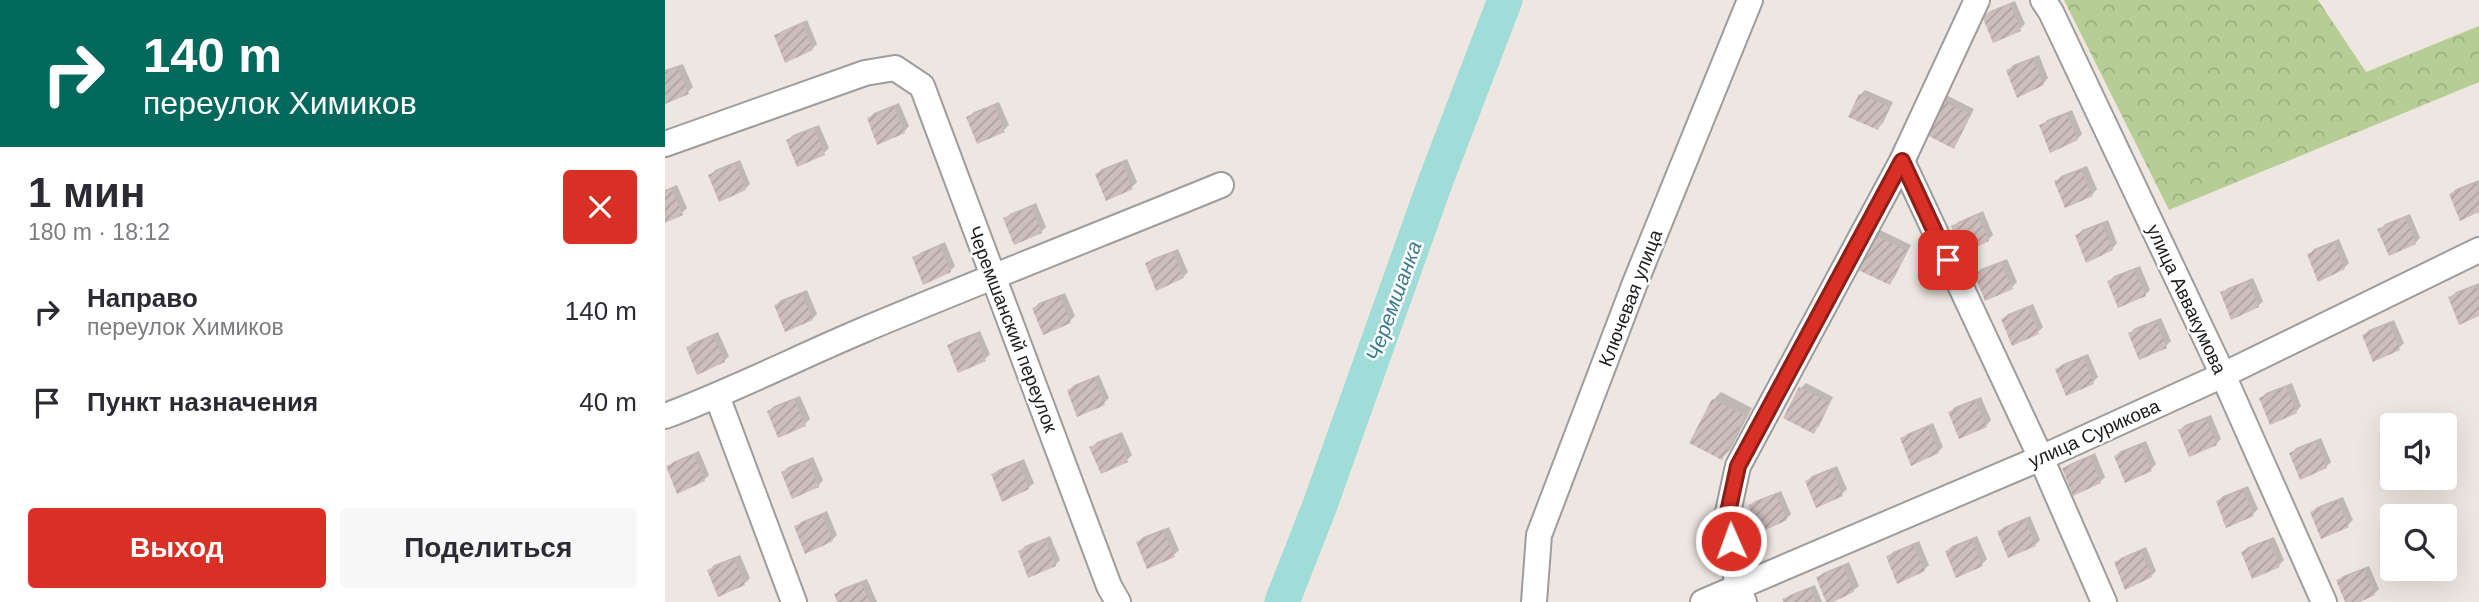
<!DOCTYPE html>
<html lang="ru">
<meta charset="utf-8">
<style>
body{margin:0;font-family:Helvetica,sans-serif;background:#f7f7f7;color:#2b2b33;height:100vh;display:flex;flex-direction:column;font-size:26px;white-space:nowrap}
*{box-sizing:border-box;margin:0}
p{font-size:23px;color:#7c7c81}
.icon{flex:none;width:38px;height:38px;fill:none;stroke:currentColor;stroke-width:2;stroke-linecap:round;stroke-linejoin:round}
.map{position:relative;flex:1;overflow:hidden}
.side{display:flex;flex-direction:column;background:#fff;width:665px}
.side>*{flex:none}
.top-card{background:#00695c;color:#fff;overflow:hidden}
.buttons{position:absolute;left:1715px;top:413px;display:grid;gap:14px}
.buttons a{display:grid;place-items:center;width:77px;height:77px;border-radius:7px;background:#fff;box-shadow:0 7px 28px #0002;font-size:35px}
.pin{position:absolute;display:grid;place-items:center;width:60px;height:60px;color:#fff;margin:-30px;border-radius:14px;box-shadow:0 4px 10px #0006}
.me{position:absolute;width:77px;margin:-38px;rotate:358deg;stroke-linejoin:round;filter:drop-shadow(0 0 5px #0008)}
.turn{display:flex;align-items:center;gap:24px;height:147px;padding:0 28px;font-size:32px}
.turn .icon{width:91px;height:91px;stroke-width:2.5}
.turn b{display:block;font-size:49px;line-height:60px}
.round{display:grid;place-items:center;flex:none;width:74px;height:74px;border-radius:7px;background:#f7f7f7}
.head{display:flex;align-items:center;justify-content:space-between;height:119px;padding:0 28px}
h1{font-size:42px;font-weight:700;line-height:52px}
.primary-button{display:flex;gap:14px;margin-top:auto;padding:14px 28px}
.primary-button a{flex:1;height:80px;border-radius:7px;background:#d93025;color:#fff;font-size:28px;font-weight:700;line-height:80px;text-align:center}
.primary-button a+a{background:#f7f7f7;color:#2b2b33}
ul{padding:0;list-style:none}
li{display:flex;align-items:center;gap:21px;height:91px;padding:0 28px}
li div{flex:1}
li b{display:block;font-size:26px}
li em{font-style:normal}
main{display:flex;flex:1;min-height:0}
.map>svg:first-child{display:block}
</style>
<main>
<section class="side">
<div class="top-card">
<div class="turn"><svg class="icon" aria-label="right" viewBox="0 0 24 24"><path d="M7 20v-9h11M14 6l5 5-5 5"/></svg><div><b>140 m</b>переулок Химиков</div></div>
</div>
<div class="head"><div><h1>1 мин</h1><p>180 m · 18:12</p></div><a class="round" style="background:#d93025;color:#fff"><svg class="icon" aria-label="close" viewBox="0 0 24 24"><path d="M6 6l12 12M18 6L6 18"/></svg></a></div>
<ul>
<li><svg class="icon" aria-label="right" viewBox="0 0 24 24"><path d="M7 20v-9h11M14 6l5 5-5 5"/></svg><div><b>Направо</b><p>переулок Химиков</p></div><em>140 m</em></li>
<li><svg class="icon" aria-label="arrive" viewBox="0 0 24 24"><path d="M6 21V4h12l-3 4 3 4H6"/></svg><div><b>Пункт назначения</b></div><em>40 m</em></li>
</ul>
<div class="primary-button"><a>Выход</a><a>Поделиться</a></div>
</section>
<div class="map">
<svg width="1814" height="602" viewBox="0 0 1814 602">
<defs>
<pattern id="forest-crowns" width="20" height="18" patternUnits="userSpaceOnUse" patternTransform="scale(1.75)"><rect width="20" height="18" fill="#b6ce95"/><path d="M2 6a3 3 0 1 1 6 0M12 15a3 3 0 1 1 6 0" fill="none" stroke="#9cb080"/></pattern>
<pattern id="building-hatch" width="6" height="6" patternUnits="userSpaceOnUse" patternTransform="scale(1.75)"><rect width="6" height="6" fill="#cdbdbb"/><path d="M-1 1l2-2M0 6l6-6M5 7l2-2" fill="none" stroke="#afa2a0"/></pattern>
</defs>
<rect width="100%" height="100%" fill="#eee6e1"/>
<!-- forest -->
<polygon fill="url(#forest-crowns)" points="1399,0 1653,0 1701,72 1814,26 1814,82 1504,210"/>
<!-- shadow -->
<g fill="#0003">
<polygon points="1350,1 1360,24 1355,29 1320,16 1325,11"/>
<polygon points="142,20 152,44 147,49 112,36 117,31"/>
<polygon points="1374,55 1383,78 1378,84 1343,71 1348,65"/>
<polygon points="18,64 28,87 23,92 0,102 0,70"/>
<polygon points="1200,90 1228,102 1218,123 1213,128 1195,95"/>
<polygon points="1281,95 1309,109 1293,141 1288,146 1260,133"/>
<polygon points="334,102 344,125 339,130 303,117 309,112"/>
<polygon points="234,103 244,126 239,132 204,118 209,113"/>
<polygon points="1407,110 1417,134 1412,139 1377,126 1382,120"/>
<polygon points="154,125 164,148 159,153 123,140 128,135"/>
<polygon points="462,159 472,182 467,187 432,174 437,169"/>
<polygon points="75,160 85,184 80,189 45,176 50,170"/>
<polygon points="1422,166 1432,189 1427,195 1391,182 1396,176"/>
<polygon points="1814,180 1814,211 1786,194 1791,189"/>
<polygon points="12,185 22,208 17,213 0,221 0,190"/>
<polygon points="371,203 381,227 376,232 340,219 345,214"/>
<polygon points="1318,211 1328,235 1323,240 1288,227 1293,222"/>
<polygon points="1745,214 1755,238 1750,243 1715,230 1720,224"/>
<polygon points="1443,220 1452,243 1447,249 1412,236 1417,230"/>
<polygon points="1215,230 1246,245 1229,278 1224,283 1210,235"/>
<polygon points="1674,239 1684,263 1679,268 1644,255 1649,249"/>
<polygon points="280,242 290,266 285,271 250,258 255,253"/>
<polygon points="513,249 523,272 518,277 482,264 487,259"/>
<polygon points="1342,259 1352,282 1347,287 1311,274 1316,269"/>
<polygon points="1475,266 1485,290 1480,295 1444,282 1449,276"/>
<polygon points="1588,278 1598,301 1593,306 1557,293 1563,288"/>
<polygon points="1814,283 1814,314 1785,298 1791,292"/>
<polygon points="142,290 152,314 147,319 111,305 116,300"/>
<polygon points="400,293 410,316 405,321 369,308 374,303"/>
<polygon points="1368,304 1378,327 1373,332 1338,319 1343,314"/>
<polygon points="1496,318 1506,341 1501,346 1465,333 1470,328"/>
<polygon points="1729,320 1739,343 1734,348 1709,360 1699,335 1704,330"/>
<polygon points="315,331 325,354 320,359 284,346 289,341"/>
<polygon points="53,332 64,356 59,361 23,348 28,343"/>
<polygon points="1423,354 1433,377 1428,382 1392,369 1398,364"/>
<polygon points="434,375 444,398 439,403 404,390 409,385"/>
<polygon points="1141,383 1168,397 1154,426 1148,431 1136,388"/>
<polygon points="1627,383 1636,406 1631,412 1596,399 1601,393"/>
<polygon points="1056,392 1087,408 1065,450 1057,458 1048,400"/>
<polygon points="135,396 145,419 140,424 104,411 109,406"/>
<polygon points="1316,397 1326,420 1321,426 1285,412 1290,407"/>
<polygon points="1546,415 1556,439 1551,444 1515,430 1520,425"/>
<polygon points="1268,423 1278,447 1273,452 1237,439 1242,434"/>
<polygon points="457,432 467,455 462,460 427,447 432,442"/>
<polygon points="1656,438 1666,462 1661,467 1626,454 1631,448"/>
<polygon points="1481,441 1491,464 1486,469 1461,481 1451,456 1456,451"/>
<polygon points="34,451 44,475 39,480 3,467 8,462"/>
<polygon points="1430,453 1440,477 1435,482 1399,469 1405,464"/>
<polygon points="148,457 158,480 153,486 118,472 123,467"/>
<polygon points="359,459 369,483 363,488 328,475 333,470"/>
<polygon points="1172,466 1182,489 1177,494 1142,481 1147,476"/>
<polygon points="1583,486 1593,509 1588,514 1553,501 1558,496"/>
<polygon points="1116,491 1126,514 1121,519 1085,506 1090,501"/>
<polygon points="1678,497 1688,520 1683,525 1647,512 1652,507"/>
<polygon points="162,511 172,535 167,540 131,527 136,522"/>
<polygon points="1365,516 1375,540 1370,545 1334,532 1339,527"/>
<polygon points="504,527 514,550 509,555 473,542 478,537"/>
<polygon points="385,536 395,560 390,565 355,552 360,546"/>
<polygon points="1312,536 1322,559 1317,564 1282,551 1287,546"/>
<polygon points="1609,537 1619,560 1614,565 1578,552 1583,547"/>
<polygon points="1254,541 1264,565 1259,570 1223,557 1228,552"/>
<polygon points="1481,547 1491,571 1486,576 1451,563 1456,558"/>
<polygon points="75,555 85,578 79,584 54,595 44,571 49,565"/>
<polygon points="1184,562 1194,586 1188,591 1163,602 1153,578 1158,573"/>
<polygon points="1704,566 1714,589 1709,594 1691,602 1682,602 1673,581 1678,576"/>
<polygon points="202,579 212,602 174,602 171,594 176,589"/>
<polygon points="1150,585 1157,602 1120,602 1119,600 1125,595"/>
</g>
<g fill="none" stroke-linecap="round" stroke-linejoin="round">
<!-- river -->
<polyline stroke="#a0ddd9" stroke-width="35" points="617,602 655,505 771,180 840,0"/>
</g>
<!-- building -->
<g fill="url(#building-hatch)">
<polygon points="1345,4 1356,31 1328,43 1317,16"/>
<polygon points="137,24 148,50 120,63 109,35"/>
<polygon points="1368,59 1379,85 1352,98 1341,70"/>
<polygon points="12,68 24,94 0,104 0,72"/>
<polygon points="1194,94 1224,107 1213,130 1183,117"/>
<polygon points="1274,99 1305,114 1289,149 1258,133"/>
<polygon points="329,106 340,132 312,144 301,117"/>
<polygon points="229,107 240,133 212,145 202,118"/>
<polygon points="1402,114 1413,140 1385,153 1374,125"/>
<polygon points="149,129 160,155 132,167 121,140"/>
<polygon points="457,163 468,189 441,201 430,174"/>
<polygon points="70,164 81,190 54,202 43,175"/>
<polygon points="1416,170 1428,196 1400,208 1389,181"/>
<polygon points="1811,183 1814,190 1814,212 1795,221 1784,194"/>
<polygon points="6,189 18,215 0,223 0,192"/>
<polygon points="366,207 377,233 349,245 338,218"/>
<polygon points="1313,215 1324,241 1297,254 1286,226"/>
<polygon points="1740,218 1751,244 1724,256 1712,229"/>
<polygon points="1437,224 1448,250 1421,263 1410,235"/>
<polygon points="1208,234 1242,251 1225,285 1191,269"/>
<polygon points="1669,243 1680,269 1653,282 1642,254"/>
<polygon points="275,246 286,272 258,285 247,257"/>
<polygon points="508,252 519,278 491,291 480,263"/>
<polygon points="1336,263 1348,289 1320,301 1309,274"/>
<polygon points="1469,270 1481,296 1453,308 1442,281"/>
<polygon points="1583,282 1594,307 1566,320 1555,292"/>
<polygon points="1811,286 1814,294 1814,316 1794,325 1783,297"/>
<polygon points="137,294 148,320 120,332 109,305"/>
<polygon points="395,297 406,323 378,335 367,308"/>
<polygon points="1363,308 1374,334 1347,346 1336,319"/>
<polygon points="1491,322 1502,348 1474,360 1463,333"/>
<polygon points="1724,324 1735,350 1708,362 1697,335"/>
<polygon points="310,335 321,361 293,373 282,345"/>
<polygon points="48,336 60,362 32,375 21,347"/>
<polygon points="1418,358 1429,384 1401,396 1390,369"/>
<polygon points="429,378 440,405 412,417 402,390"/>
<polygon points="1134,387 1165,403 1149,434 1118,418"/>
<polygon points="1621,387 1632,413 1605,425 1594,398"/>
<polygon points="1047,399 1080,416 1057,460 1024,443"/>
<polygon points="129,400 141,426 113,438 102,411"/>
<polygon points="1310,401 1322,427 1294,439 1283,412"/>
<polygon points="1541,419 1552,445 1524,457 1513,430"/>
<polygon points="1263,427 1274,453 1246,466 1235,438"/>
<polygon points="452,436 463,462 436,474 424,447"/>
<polygon points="1651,442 1662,468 1635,480 1624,453"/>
<polygon points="1476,445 1487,471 1460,483 1449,456"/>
<polygon points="29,455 40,481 12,494 1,466"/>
<polygon points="1425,457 1436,483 1408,496 1397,468"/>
<polygon points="143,461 154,487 127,499 116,472"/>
<polygon points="353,463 364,489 337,502 326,474"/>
<polygon points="1167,470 1178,496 1151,508 1140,481"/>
<polygon points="1578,490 1589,516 1561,528 1551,501"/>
<polygon points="1111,494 1122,520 1094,533 1083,505"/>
<polygon points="1673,501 1684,527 1656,539 1645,512"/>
<polygon points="156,515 168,541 140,554 129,526"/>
<polygon points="1360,520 1371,546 1343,558 1332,531"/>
<polygon points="498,531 510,557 482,569 471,542"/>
<polygon points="380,540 391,566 363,578 353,551"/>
<polygon points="1307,540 1318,566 1291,578 1280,551"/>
<polygon points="1603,540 1615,567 1587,579 1576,552"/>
<polygon points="1248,545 1260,571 1232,584 1221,556"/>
<polygon points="1476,551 1487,577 1460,590 1449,562"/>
<polygon points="69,559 80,585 53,597 42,570"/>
<polygon points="1178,566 1189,592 1168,602 1161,602 1151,577"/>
<polygon points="1699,569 1710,595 1695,602 1680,602 1671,580"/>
<polygon points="196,583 205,602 172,602 169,594"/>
<polygon points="1145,588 1150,602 1118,602 1117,599"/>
</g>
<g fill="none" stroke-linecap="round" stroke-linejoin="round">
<!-- minor casing -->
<g stroke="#9d9d9d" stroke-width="28">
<g id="minor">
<polyline points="1378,0 1386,12 1558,375 1659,602"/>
<polyline points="0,144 200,73 230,68 257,86 444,586 453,602"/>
<polyline points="1237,161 1376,458 1439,602"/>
<polyline points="52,396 129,602"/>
<path d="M0,416C67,391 130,359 196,331C315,281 436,234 556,185"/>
<polyline points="869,602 874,535 970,283 1085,0"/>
<polyline points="1038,602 1376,458 1558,375 1814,250"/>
<polyline points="1079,602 1073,589 1062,517 1073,466 1237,161 1312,0"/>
</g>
</g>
<!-- minor -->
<use href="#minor" stroke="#fff" stroke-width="24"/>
</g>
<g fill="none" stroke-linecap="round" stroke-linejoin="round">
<!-- route casing -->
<g stroke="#8d1f18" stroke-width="18">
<polyline id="route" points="1066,541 1062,517 1073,466 1237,161 1283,260"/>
</g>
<!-- route -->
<use href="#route" stroke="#d93025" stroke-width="12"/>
</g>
<g text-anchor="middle" stroke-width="5" stroke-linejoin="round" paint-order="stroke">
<!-- street labels -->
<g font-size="19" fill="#1c1c1c" stroke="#fff">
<text transform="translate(965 298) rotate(-69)" y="7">Ключевая улица</text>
<text transform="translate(1522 299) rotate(65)" y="7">улица Аввакумова</text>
<text transform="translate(348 329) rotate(69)" y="7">Черемшанский переулок</text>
<text transform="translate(1429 433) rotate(-24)" y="7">улица Сурикова</text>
</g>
<!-- water labels -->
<g font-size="21" font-style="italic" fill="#3c7c8e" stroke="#fff">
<text transform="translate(729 301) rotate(-70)" y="7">Черемшанка</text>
</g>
</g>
</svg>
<div class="buttons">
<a><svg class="icon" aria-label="sound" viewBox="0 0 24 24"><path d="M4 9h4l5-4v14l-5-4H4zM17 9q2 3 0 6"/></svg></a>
<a><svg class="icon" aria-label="search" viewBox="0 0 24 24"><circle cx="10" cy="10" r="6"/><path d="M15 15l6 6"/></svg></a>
</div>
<div class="pin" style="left:1283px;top:260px;background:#d93025"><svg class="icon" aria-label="arrive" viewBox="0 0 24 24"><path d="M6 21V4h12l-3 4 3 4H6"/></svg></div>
<svg class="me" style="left:1066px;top:541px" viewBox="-20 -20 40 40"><circle r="17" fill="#d93025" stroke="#fff" stroke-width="3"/><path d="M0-11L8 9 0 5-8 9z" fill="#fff"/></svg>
</div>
</main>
